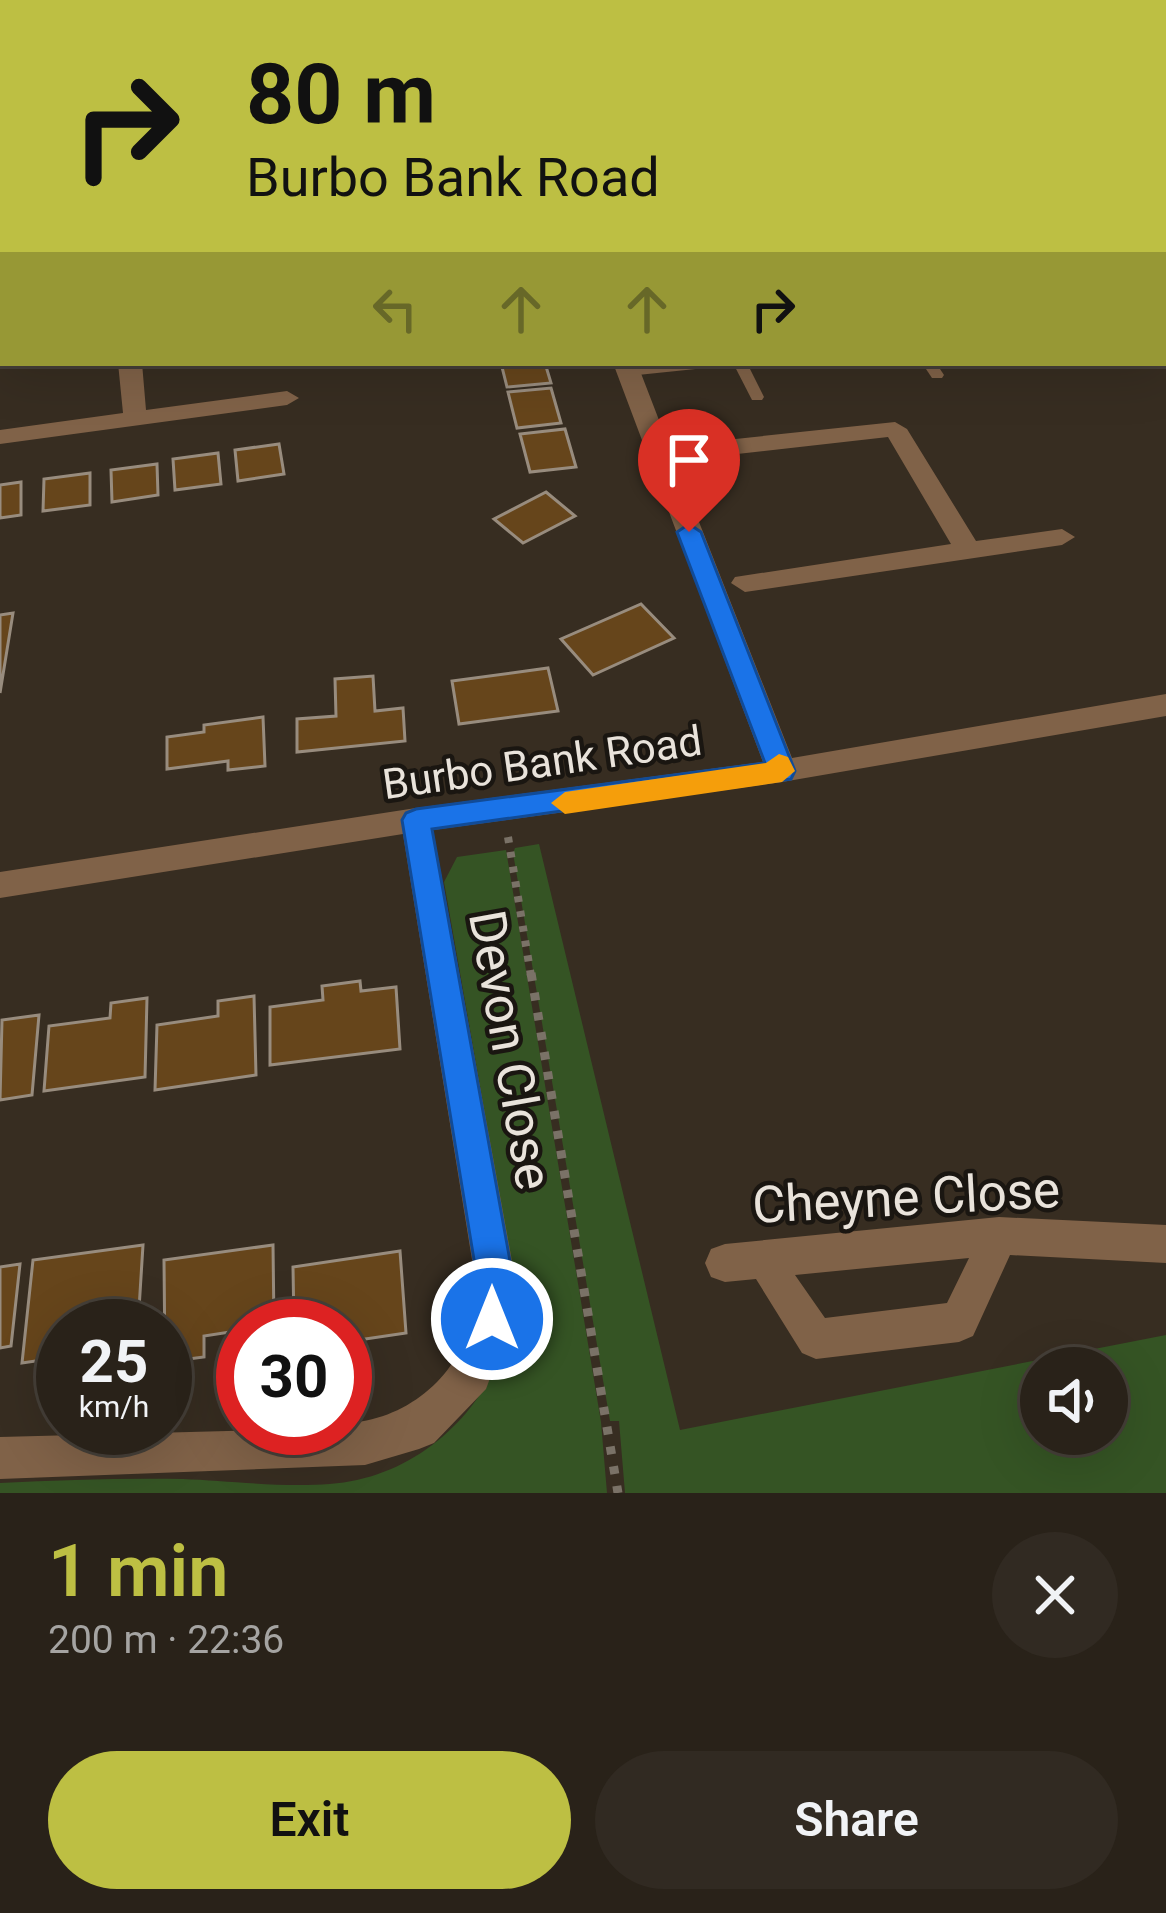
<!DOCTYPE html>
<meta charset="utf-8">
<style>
body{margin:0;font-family:Roboto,sans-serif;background:#312a22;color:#f1f3f6;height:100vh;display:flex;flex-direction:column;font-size:45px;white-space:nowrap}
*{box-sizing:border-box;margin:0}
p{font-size:39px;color:#a5a4a2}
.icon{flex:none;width:66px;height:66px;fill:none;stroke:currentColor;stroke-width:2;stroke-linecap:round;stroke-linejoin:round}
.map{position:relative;height:1493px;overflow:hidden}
.sheet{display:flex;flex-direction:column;background:#292219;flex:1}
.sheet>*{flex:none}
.banner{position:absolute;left:0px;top:0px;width:1167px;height:366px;box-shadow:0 12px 48px #0002,0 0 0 3px #453f38;background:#bdbf43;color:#111;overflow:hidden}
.buttons{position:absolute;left:1020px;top:1347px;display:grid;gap:24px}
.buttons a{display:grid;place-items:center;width:108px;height:108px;border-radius:50%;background:#292219;box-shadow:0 12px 48px #0002,0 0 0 3px #453f38;font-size:60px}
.speed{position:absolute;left:36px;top:1299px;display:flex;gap:24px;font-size:60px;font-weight:700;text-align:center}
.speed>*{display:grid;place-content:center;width:156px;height:156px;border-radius:50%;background:#292219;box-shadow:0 12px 48px #0002,0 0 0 3px #453f38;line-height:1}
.speed small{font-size:30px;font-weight:400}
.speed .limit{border:18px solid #d22;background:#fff;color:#111}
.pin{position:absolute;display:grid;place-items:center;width:102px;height:102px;color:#fff;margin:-123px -51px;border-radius:50% 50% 50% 0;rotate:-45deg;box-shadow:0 0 12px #0007}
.pin .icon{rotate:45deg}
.me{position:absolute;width:132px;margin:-66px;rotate:0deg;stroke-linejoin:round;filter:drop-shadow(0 0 9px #0008)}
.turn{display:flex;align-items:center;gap:42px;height:252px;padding:0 48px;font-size:54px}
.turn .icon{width:156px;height:156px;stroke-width:2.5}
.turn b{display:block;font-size:84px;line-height:102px}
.lanes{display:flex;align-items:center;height:114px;padding:0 48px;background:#0003;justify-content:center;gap:60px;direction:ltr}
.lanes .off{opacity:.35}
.round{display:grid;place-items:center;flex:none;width:126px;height:126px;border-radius:63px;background:#312a22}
.summary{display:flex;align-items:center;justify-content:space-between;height:204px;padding:0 48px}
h1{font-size:72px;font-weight:600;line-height:90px;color:#bdbf43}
.action{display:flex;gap:24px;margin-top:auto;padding:24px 48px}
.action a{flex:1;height:138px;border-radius:72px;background:#bdbf43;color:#111;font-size:48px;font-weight:600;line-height:138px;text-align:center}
.action a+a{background:#312a22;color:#f1f3f6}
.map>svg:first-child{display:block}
</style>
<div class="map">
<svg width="1166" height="1493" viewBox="0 0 1166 1493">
<rect width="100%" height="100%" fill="#372d21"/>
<!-- green -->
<g fill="#355424" fill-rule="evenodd">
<path d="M539,844L680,1430L1166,1335V1493H625L619,1421H610L513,853L515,848ZM1041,1368H1107V1434H1041Z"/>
<path d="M506,850L601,1422L607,1493H0V1483C61,1480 122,1478 183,1479C235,1481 307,1491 357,1480C443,1461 503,1386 518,1301L444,882L457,857Z"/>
</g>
<!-- building -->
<g fill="#66451b" stroke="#988c7e" stroke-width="3">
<polygon points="501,363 545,363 551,383 507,387"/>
<polygon points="551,388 561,423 517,428 508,392"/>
<polygon points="565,429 576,467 530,472 520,434"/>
<polygon points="279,444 284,474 238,481 235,450"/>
<polygon points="218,453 221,484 175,490 173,459"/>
<polygon points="157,464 158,495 112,502 111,470"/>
<polygon points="90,473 90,505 43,511 44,479"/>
<polygon points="21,482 21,515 0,518 0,485"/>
<polygon points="546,492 575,516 523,543 494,519"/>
<polygon points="641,604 674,638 593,675 561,639"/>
<polygon points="13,613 0,693 0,615"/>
<polygon points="548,668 558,711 459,724 452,681"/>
<polygon points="373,676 375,711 403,708 405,741 297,752 297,719 336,716 335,679"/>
<polygon points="263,717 265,766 228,770 228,761 167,769 167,737 204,732 204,725"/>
<polygon points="360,981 361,991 396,987 400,1049 270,1065 270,1007 323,1000 322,986"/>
<polygon points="254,996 256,1075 155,1090 157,1025 218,1016 218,1001"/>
<polygon points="147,998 145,1077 44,1091 49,1026 110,1018 111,1003"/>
<polygon points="39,1015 32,1095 0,1100 2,1020"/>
<polygon points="143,1245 138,1325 63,1326 63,1357 22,1363 33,1260"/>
<polygon points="273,1245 274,1325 243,1326 243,1330 204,1336 204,1357 165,1362 164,1260"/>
<polygon points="400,1251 406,1333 345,1342 345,1326 294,1326 293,1267"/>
<polygon points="20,1264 11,1346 0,1348 0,1267"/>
</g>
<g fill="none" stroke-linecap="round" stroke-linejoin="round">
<!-- path-far1 -->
<polyline stroke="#7a7267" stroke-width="8" stroke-dasharray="6 9" stroke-linecap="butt" points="508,837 531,976"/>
<!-- path -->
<polyline stroke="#7a7267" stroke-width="9" stroke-dasharray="8 12" stroke-linecap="butt" points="531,973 618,1493"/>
<!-- lane -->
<g fill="#806248" fill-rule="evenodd">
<polygon points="1164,58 1166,58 1164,65"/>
<rect x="1164" y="74" width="2" height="8"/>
<rect x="1164" y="119" width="2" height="8"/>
<polygon points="675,363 722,363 715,367 628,376 621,372 628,368"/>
<polygon points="733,363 747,363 764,397 762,400 752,400"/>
<polygon points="922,363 936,363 944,375 942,378 932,378"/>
</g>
<!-- street -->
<g fill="#806248" fill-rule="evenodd">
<rect x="1164" y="163" width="2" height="12"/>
<rect x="1164" y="276" width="2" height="12"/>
<polygon points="3,311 3,325 0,326 0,312"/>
<polygon points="118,363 142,363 146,410 287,391 299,398 287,405 0,444 0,430 123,413"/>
<path d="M613,363H637L669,446L895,422L907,429L976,541L1062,529L1075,537L1062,545L745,592L731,583L735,577L951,544L888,437L675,461L792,758L1166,694V716L782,782L433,830L514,1272L512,1319L486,1389L434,1443L419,1449L365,1465L0,1479V1437L345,1428V1423C404,1421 457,1379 471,1321C475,1306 473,1288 474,1272L403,834L0,898V872L416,808L763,762Z"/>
<path d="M999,1217L1166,1225V1263L1010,1255L973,1336L959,1342L816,1359L802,1353L756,1279L725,1282L711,1277L705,1263L711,1249L725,1244ZM969,1258L947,1303L825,1318L795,1275Z"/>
</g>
</g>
<!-- route -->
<polygon fill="#1a73e8" stroke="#114b97" stroke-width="3" points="689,524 701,532 795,771 791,779 432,829 512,1272 510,1319 505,1332 492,1338 479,1332 473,1319 476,1272 402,820 406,813 416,809 765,763 677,532"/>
<!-- slow -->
<polygon fill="#f59e0b" points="779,754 788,757 795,771 782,782 565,814 551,803 565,792 766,763"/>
<g text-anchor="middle" stroke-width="9" stroke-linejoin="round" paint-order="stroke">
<!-- street labels -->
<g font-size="42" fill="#e9e3db" stroke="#1a1611">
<text transform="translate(542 762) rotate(-8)" y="15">Burbo Bank Road</text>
</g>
<!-- near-street labels -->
<g font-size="51" fill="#e9e3db" stroke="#1a1611">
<text transform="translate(511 1050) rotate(80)" y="18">Devon Close</text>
<text transform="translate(906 1197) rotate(-3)" y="18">Cheyne Close</text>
</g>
</g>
</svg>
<div class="buttons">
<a><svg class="icon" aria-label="sound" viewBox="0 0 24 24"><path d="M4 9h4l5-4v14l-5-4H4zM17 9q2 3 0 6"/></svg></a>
</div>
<div class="speed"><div>25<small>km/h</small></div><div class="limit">30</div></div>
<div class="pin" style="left:689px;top:532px;background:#d93025"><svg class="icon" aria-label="arrive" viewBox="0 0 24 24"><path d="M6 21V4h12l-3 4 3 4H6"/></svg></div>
<svg class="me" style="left:492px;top:1319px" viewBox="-20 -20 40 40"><circle r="17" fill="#1a73e8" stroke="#fff" stroke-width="3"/><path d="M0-11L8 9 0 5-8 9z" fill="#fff"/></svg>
<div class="banner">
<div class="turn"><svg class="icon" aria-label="right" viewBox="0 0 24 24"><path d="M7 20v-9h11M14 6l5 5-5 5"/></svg><div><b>80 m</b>Burbo Bank Road</div></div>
<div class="lanes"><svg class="icon off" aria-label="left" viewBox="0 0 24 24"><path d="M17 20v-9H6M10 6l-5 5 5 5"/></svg><svg class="icon off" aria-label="ahead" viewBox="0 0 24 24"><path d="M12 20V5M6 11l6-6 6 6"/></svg><svg class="icon off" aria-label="ahead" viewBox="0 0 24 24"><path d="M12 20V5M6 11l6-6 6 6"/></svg><svg class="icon" aria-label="right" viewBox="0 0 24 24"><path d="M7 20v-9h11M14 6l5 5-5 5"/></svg></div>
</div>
</div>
<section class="sheet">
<div class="summary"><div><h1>1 min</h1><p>200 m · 22:36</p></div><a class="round"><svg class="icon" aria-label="close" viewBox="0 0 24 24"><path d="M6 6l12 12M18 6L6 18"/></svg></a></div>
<div class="action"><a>Exit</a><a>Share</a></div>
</section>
